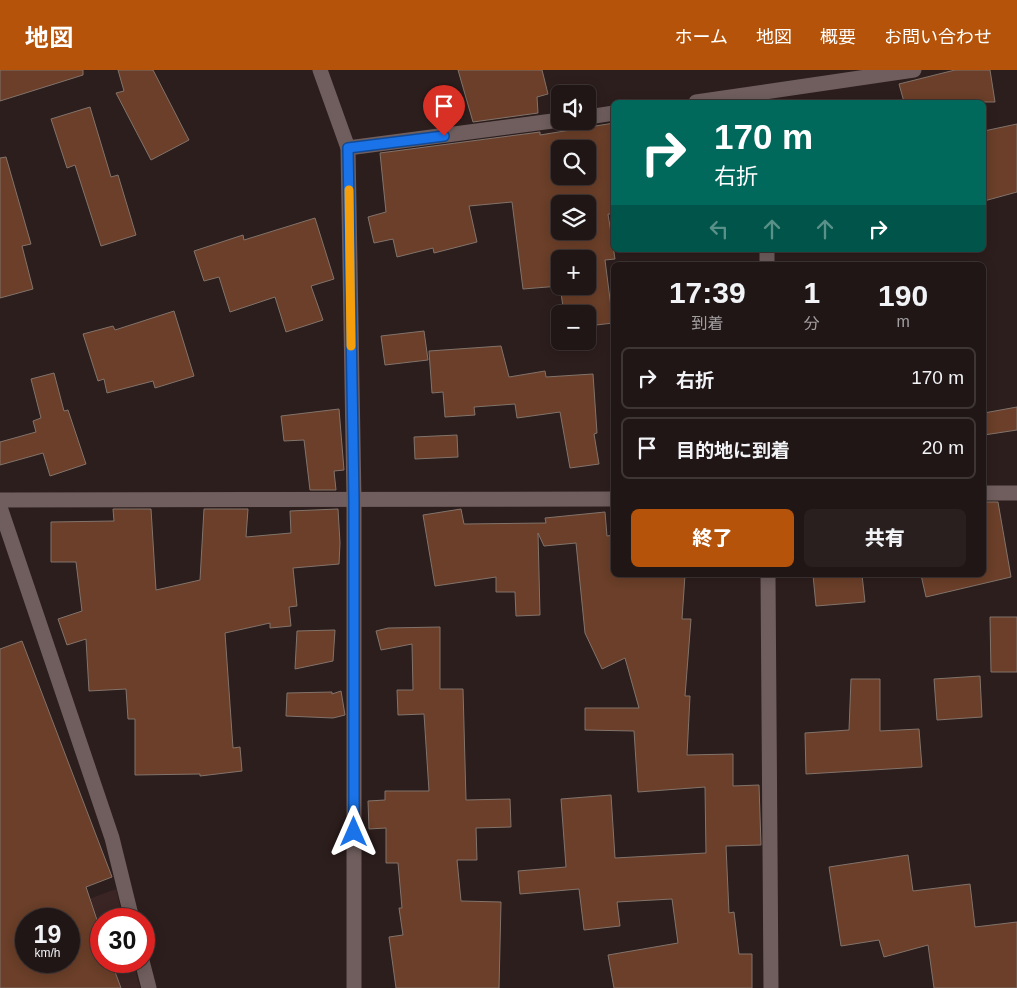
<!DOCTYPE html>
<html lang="ja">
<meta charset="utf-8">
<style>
body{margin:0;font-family:Arial,"Noto Sans JP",sans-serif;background:#291f1f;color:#f1f3f6;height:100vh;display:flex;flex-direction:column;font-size:19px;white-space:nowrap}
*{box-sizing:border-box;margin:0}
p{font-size:16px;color:#a29fa1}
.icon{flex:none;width:28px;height:28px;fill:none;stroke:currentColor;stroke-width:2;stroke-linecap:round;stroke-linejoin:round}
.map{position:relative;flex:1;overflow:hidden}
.details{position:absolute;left:611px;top:192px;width:375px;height:315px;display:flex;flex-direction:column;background:#211616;border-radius:8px;box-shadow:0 2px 12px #0003,0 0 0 1px #3e3535}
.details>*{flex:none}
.guide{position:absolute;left:611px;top:30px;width:375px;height:152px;border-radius:8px;box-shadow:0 2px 12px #0003,0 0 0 1px #3e3535;background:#00695c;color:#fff;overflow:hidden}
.controls{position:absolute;left:551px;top:15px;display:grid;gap:10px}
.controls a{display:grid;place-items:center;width:45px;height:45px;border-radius:8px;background:#211616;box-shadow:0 2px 12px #0003,0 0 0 1px #3e3535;font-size:25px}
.speed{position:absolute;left:15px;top:838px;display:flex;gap:10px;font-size:25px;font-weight:700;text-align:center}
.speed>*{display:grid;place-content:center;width:65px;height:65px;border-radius:50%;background:#211616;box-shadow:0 2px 12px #0003,0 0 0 1px #3e3535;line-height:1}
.speed small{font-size:12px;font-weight:400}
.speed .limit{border:8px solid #d22;background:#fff;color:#111}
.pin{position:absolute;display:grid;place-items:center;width:42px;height:42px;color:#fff;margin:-51px -21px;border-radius:50% 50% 50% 0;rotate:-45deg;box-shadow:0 0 5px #0007}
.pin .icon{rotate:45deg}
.me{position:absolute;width:55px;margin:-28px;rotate:0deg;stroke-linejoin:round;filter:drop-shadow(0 0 4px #0008)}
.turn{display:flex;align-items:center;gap:18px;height:105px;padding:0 20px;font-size:22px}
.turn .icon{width:65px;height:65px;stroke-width:2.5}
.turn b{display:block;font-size:35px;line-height:42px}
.lanes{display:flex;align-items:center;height:48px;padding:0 20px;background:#0003;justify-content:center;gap:25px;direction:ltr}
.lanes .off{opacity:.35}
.eta{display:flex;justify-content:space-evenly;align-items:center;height:85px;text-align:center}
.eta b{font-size:30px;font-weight:800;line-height:35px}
.button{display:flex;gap:10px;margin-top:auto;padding:10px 20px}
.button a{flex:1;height:58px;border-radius:8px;background:#b45309;color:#fff;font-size:20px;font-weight:800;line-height:58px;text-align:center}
.button a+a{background:#291f1f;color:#f1f3f6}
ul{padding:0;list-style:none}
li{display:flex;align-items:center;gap:15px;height:62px;margin:0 10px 8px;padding:0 10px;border:2px solid #3e3535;border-radius:8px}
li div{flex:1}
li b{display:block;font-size:19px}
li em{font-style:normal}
header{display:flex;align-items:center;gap:30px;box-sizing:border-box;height:70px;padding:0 25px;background:#b45309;color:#fff}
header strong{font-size:24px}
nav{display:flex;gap:28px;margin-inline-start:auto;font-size:18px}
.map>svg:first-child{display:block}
</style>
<header>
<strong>地図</strong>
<nav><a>ホーム</a><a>地図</a><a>概要</a><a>お問い合わせ</a></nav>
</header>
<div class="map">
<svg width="1017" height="918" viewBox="0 0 1017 918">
<rect width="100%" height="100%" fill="#2c1e1d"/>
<!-- built -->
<polygon fill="#3a2524" points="116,819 123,849 101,849 101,891 133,891 140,918 0,918 0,861 26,852 26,891 69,891 69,849 35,849"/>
<!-- building -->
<g fill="#6b3f29" stroke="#82736b" fill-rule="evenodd">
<polygon points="0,0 83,0 83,5 0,31"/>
<polygon points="118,0 153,0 189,70 151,90 116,23 124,21"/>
<polygon points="458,0 542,0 548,24 537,27 538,43 473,52"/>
<polygon points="955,0 990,0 995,32 904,32 899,14"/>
<polygon points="90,37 111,107 118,105 136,165 101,176 75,95 67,98 51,49"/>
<path d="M614,53V144H608L615,189L605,190L613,253L588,256V244H564L560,216H588V189H560V216L523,219L512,132L469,136L477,172L434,183L433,178L397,187L393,169L374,173L368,147L386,142L380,83L540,62V65ZM560,79H588V106H560ZM560,134H588V161H560Z"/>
<polygon points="1017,54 1017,122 984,131 984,61"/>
<polygon points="6,87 31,174 22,176 33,219 0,228 0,88"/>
<polygon points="315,148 334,209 311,216 323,250 286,262 275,227 230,242 219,207 204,211 194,181 243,165 244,170"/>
<polygon points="174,241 194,306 155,318 153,311 107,323 104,309 98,311 83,264 113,256 115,260"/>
<polygon points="424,261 428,290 385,295 381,266"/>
<polygon points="501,276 509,307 545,301 546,307 593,304 597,363 594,364 599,394 570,398 560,342 517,348 515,334 474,337 475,345 445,347 443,322 432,323 429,281"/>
<polygon points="54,303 64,341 68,340 86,394 50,406 43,383 0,395 0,372 36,362 33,351 41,348 31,309"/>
<polygon points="1017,337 1017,360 984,365 984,343"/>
<polygon points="339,339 344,400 334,401 336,420 310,420 304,370 284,371 281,346"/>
<polygon points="457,365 458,387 415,389 414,367"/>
<polygon points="984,432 998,432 1011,507 926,527 921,505 984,505"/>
<polygon points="113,439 151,439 156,520 200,510 204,439 248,439 246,467 291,463 290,441 338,439 340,473 339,494 293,498 297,536 289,537 291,556 270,558 270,553 225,563 233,678 240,677 242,701 200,706 200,704 135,705 135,649 128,649 126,619 89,621 86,569 67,575 58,549 82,541 76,492 51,492 51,452 114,451"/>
<polygon points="461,439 464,454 546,453 545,448 605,442 607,466 614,465 614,505 685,505 682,549 691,549 685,626 690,626 687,685 733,684 733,716 759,715 761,775 726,776 729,843 734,842 739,884 752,884 752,918 614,918 608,885 678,873 672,829 617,832 620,856 584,860 579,819 520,824 518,801 566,797 561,729 611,725 615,788 706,783 705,717 638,722 634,661 585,660 585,638 639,638 625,588 602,599 585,563 576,473 544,476 538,463 540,545 516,546 515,522 496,522 496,507 435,516 423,445"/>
<polygon points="813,505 862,505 865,532 816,536"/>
<polygon points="990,547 1017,547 1017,602 991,602"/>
<polygon points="440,557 440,619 463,619 466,730 510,729 511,757 476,758 477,790 457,790 461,831 501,832 499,918 396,918 389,867 403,865 399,838 402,838 398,793 386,793 386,758 369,759 368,731 385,730 385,721 429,721 424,644 398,645 397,620 413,620 412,574 381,580 376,561 388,558"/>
<polygon points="335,560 333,591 295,599 297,561"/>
<path d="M22,571L112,807L86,817L101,862V891H111L121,918H0V579ZM26,849H69V891H26Z"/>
<polygon points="980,606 982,647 937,650 934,609"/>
<polygon points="851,609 880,609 880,661 919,659 922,697 806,704 805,663 849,660"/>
<polygon points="341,621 345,645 333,648 286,646 287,623 332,622 332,624"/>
<polygon points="908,785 913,821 970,814 975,857 1017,852 1017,918 934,918 928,875 884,887 879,870 841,876 829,797"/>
</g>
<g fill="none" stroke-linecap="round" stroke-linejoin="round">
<!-- minor -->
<g stroke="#6f5e5d" stroke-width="15">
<polyline points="320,0 348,78 354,430 354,918"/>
<polyline points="696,32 914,0"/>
<polyline points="588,47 614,43"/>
<polyline points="348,78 560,50"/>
<polyline points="767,180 767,195"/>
<polyline points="0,437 112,768 132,849"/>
<polyline points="768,505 771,918"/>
<polyline points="142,891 149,918"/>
</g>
<!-- tertiary -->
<g stroke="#6f5e5d" stroke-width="15">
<polyline points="984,423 1017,423"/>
<polyline points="0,430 614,429"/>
</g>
</g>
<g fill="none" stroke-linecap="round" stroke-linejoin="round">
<!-- route casing -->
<g stroke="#114b97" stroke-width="12">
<polyline id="route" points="354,762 354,430 348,78 444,66"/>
</g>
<!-- route -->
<use href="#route" stroke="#1a73e8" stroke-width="9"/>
<!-- slow -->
<polyline stroke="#f59e0b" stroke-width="9" points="349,120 351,276"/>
</g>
</svg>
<div class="controls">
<a><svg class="icon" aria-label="sound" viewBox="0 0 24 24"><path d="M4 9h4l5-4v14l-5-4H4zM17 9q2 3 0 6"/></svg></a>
<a><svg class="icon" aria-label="search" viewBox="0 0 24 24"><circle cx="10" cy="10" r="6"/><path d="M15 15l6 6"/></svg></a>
<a><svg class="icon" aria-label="layers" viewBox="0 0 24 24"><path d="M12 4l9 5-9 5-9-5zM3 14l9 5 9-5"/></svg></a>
<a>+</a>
<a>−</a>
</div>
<div class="speed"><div>19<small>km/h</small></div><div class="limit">30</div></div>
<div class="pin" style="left:444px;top:66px;background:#d93025"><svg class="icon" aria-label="arrive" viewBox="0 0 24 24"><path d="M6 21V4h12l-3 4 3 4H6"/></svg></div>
<svg class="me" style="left:354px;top:762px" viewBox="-20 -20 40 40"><path d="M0-17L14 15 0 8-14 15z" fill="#1a73e8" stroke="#fff" stroke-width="4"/></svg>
<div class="guide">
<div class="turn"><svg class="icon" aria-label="right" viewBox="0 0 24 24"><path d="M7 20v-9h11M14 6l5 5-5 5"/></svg><div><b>170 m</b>右折</div></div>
<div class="lanes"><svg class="icon off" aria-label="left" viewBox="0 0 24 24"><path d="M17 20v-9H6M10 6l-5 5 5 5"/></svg><svg class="icon off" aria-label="ahead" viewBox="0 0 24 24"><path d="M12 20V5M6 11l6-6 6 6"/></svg><svg class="icon off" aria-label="ahead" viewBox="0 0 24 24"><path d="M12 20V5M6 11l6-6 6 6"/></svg><svg class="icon" aria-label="right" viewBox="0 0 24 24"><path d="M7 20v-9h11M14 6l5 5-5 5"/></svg></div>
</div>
<section class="details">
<div class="eta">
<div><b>17:39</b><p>到着</p></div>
<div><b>1</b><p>分</p></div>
<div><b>190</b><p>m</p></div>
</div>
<ul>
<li><svg class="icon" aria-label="right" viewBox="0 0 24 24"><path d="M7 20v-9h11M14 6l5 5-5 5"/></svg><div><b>右折</b></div><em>170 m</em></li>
<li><svg class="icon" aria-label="arrive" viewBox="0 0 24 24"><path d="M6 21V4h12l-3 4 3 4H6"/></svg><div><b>目的地に到着</b></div><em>20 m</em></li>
</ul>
<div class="button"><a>終了</a><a>共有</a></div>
</section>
</div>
